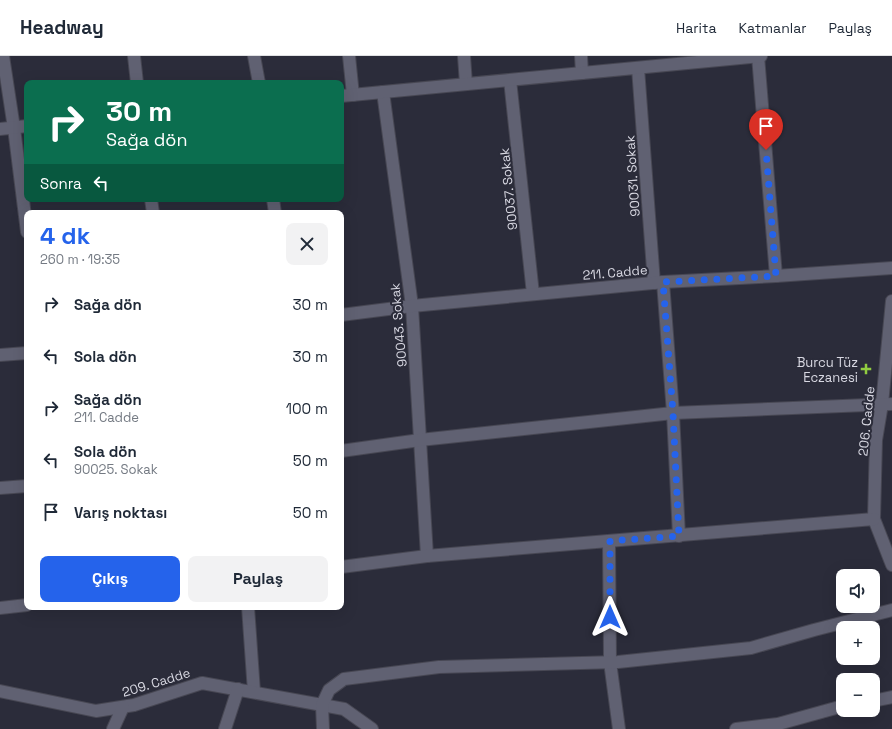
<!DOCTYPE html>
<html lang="tr">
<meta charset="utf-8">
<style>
body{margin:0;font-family:"Space Grotesk",sans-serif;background:#f2f2f3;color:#1f2937;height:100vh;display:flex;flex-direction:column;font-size:15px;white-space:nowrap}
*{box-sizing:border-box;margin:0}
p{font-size:13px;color:#747a83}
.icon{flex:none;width:22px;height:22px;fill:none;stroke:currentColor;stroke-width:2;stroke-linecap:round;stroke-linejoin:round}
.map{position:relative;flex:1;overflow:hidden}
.panel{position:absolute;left:24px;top:154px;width:320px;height:400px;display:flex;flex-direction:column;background:#fff;border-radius:8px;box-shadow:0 4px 16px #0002}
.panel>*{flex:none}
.guide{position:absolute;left:24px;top:24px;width:320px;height:122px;border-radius:8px;box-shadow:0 4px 16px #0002;background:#0b6e4f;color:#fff;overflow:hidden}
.controls{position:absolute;left:836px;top:513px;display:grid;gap:8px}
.controls a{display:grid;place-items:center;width:44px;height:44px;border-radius:8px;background:#fff;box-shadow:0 4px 16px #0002;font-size:20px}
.pin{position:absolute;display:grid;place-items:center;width:34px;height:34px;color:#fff;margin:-41px -17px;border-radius:50% 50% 50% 0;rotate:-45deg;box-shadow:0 0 4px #0007}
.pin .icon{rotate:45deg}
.me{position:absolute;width:44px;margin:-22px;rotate:0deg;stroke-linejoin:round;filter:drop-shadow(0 0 3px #0008)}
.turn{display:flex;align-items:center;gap:14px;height:84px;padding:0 16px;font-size:18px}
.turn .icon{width:52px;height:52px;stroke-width:2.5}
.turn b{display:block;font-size:28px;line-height:34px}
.then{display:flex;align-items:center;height:38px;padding:0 16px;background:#0003;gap:8px;font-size:15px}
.round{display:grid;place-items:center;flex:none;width:42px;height:42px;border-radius:8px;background:#f2f2f3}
.headline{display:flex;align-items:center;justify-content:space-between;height:68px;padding:0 16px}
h1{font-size:24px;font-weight:600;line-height:30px;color:#2563eb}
.action{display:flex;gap:8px;margin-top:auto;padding:8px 16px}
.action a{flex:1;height:46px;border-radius:8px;background:#2563eb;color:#fff;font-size:16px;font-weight:600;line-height:46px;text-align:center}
.action a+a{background:#f2f2f3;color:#1f2937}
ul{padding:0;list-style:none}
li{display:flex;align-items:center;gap:12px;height:52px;padding:0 16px}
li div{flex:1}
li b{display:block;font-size:15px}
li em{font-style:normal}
header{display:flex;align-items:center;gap:24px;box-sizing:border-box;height:56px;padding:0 20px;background:#fff;border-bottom:1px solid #e0e1e3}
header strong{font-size:19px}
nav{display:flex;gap:22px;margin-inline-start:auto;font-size:14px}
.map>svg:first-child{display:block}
</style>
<header>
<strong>Headway</strong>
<nav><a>Harita</a><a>Katmanlar</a><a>Paylaş</a></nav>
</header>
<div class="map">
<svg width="892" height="673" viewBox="0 0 892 673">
<rect width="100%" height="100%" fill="#2b2c3a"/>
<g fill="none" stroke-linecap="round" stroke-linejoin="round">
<!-- minor casing -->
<g stroke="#474753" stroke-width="14">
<g id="minor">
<polyline points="3,0 14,72 27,176"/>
<polyline points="134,0 137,27"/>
<polyline points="254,0 259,27"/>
<polyline points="349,0 353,39"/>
<polyline points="464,0 466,28"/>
<polyline points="581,0 582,17"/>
<polyline points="758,0 776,220"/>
<polyline points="638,12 654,227"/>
<polyline points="510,24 533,238"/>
<polyline points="383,36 412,250 427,500"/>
<polyline points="341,40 761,0"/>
<polyline points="0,73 27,70"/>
<polyline points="151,143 153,157"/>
<polyline points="273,143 275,157"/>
<polyline points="663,226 673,357 679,480"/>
<polyline points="892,245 882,348 876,384 874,463 892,509"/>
<polyline points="341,259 412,250 663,226 776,220 892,212"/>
<polyline points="0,299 27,297"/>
<polyline points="341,395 420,384 673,357 892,348"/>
<polyline points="0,432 27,430"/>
<polyline points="609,485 610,606 619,673"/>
<polyline points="341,511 427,500 874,463"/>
<polyline points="248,551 254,636"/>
<polyline points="0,552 27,549"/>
<polyline points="0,635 96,655 134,649 202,627 344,653 372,673"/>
<polyline points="873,645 892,641"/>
<polyline points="113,673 123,651"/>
<polyline points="225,673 238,633"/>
<polyline points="323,673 322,649 329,634 344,623 439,611 618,606 751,592 814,574 892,554"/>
<polyline points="736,673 778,668 843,650"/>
</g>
</g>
<!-- minor -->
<use href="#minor" stroke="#606172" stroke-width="12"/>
</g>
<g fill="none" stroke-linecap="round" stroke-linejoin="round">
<!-- route -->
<polyline stroke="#2563eb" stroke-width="7" stroke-dasharray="0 12.6" points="610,561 610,485 679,480 673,357 663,226 776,220 766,94"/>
</g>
<!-- markers -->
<path fill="#91cd40" stroke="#2b2c3a" stroke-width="1.5" d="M864 307h4v4h4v4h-4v4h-4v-4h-4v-4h4z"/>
<g text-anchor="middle" stroke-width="4" stroke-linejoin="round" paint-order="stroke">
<!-- street labels -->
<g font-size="13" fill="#d8d8e2" stroke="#2b2c3a">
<text transform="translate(632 120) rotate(-94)" y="5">90031. Sokak</text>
<text transform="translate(508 133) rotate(-96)" y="5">90037. Sokak</text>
<text transform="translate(615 216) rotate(-5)" y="5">211. Cadde</text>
<text transform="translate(398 269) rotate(-95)" y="5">90043. Sokak</text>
<text transform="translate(866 365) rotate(-84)" y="5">206. Cadde</text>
<text transform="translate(156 626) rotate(-17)" y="5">209. Cadde</text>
</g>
<!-- poi labels -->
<g font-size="13" fill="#d8d8e2" stroke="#2b2c3a" text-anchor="end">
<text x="858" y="311">Burcu Tüz<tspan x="858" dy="15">Eczanesi</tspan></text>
</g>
</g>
</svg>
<div class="controls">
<a><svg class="icon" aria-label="sound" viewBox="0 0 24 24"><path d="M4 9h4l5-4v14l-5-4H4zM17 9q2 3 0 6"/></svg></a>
<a>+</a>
<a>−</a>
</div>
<div class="pin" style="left:766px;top:94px;background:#d93025"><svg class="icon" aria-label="arrive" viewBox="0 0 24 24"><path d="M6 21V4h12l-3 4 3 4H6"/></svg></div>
<svg class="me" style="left:610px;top:561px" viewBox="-20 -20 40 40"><path d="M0-17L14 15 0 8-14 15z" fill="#2563eb" stroke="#fff" stroke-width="4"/></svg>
<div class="guide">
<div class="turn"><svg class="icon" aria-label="right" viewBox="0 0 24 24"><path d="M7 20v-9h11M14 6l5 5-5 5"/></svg><div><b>30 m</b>Sağa dön</div></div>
<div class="then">Sonra<svg class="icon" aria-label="left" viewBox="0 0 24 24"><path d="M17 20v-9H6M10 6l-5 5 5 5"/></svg></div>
</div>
<section class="panel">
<div class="headline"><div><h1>4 dk</h1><p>260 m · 19:35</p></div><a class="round"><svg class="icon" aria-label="close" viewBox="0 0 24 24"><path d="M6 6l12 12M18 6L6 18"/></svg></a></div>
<ul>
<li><svg class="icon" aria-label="right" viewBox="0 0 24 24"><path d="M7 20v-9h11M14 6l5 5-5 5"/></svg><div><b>Sağa dön</b></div><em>30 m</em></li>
<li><svg class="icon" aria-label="left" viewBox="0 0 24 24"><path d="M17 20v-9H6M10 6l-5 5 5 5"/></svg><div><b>Sola dön</b></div><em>30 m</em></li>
<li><svg class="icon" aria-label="right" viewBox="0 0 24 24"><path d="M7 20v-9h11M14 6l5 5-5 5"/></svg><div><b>Sağa dön</b><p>211. Cadde</p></div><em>100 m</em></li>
<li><svg class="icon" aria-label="left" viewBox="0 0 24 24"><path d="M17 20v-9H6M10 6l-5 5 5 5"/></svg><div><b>Sola dön</b><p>90025. Sokak</p></div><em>50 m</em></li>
<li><svg class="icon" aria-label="arrive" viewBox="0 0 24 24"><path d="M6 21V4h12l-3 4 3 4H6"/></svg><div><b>Varış noktası</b></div><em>50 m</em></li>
</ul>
<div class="action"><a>Çıkış</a><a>Paylaş</a></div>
</section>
</div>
